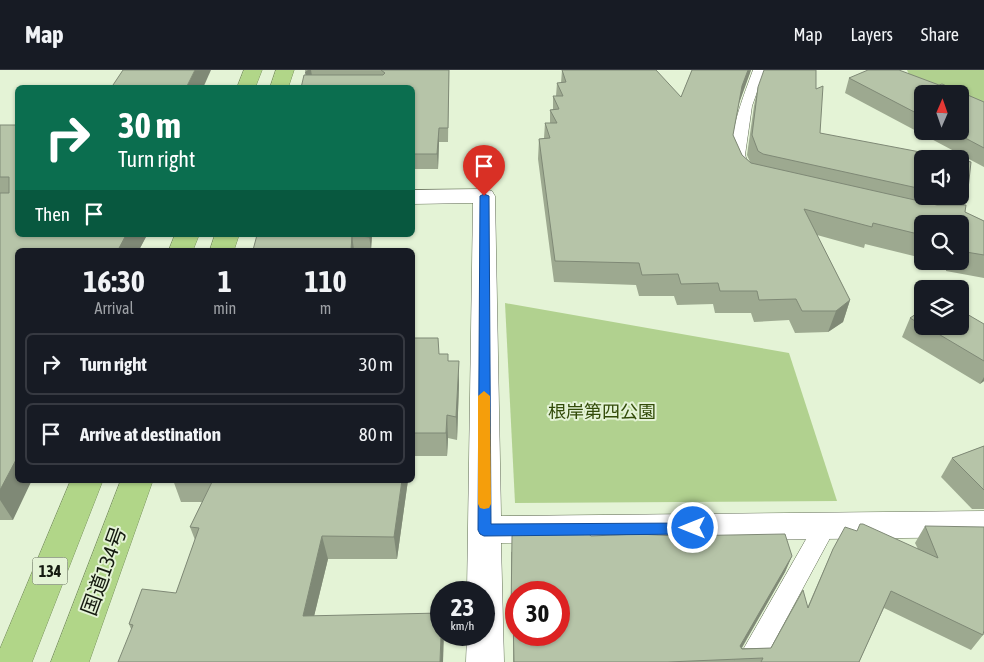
<!DOCTYPE html>
<meta charset="utf-8">
<style>
body{margin:0;font-family:"Asap Condensed","Noto Sans JP",sans-serif;background:#242831;color:#f1f3f6;height:100vh;display:flex;flex-direction:column;font-size:19px;white-space:nowrap}
*{box-sizing:border-box;margin:0}
p{font-size:16px;color:#9ea1a6}
.icon{flex:none;width:28px;height:28px;fill:none;stroke:currentColor;stroke-width:2;stroke-linecap:round;stroke-linejoin:round}
.map{position:relative;flex:1;overflow:hidden}
.sheet{position:absolute;left:15px;top:178px;width:400px;height:235px;display:flex;flex-direction:column;background:#171b24;border-radius:8px;box-shadow:0 1px 4px #0004}
.sheet>*{flex:none}
.guide{position:absolute;left:15px;top:15px;width:400px;height:152px;border-radius:8px;box-shadow:0 1px 4px #0004;background:#0b6e4f;color:#fff;overflow:hidden}
.needle{width:32px;rotate:2deg}
.controls{position:absolute;left:914px;top:15px;display:grid;gap:10px}
.controls a{display:grid;place-items:center;width:55px;height:55px;border-radius:8px;background:#171b24;box-shadow:0 1px 4px #0004;font-size:25px}
.speed{position:absolute;left:430px;top:511px;display:flex;gap:10px;font-size:25px;font-weight:700;text-align:center}
.speed>*{display:grid;place-content:center;width:65px;height:65px;border-radius:50%;background:#171b24;box-shadow:0 1px 4px #0004;line-height:1}
.speed small{font-size:12px;font-weight:400}
.speed .limit{border:8px solid #d22;background:#fff;color:#111}
.pin{position:absolute;display:grid;place-items:center;width:42px;height:42px;color:#fff;margin:-51px -21px;border-radius:50% 50% 50% 0;rotate:-45deg;box-shadow:0 0 5px #0007}
.pin .icon{rotate:45deg}
.me{position:absolute;width:55px;margin:-28px;rotate:270deg;stroke-linejoin:round;filter:drop-shadow(0 0 4px #0008)}
.turn{display:flex;align-items:center;gap:18px;height:105px;padding:0 20px;font-size:22px}
.turn .icon{width:65px;height:65px;stroke-width:2.5}
.turn b{display:block;font-size:35px;line-height:42px}
.then{display:flex;align-items:center;height:48px;padding:0 20px;background:#0003;gap:10px;font-size:19px}
.eta{display:flex;justify-content:space-evenly;align-items:center;height:85px;text-align:center}
.eta b{font-size:30px;font-weight:700;line-height:35px}
ul{padding:0;list-style:none}
li{display:flex;align-items:center;gap:15px;height:62px;margin:0 10px 8px;padding:0 10px;border:2px solid #363941;border-radius:8px}
li div{flex:1}
li b{display:block;font-size:19px}
li em{font-style:normal}
header{display:flex;align-items:center;gap:30px;box-sizing:border-box;height:70px;padding:0 25px;background:#171b24;border-bottom:1px solid #363941}
header strong{font-size:24px}
nav{display:flex;gap:28px;margin-inline-start:auto;font-size:18px}
.map>svg:first-child{display:block}
</style>
<header>
<strong>Map</strong>
<nav><a>Map</a><a>Layers</a><a>Share</a></nav>
</header>
<div class="map">
<svg width="984" height="592" viewBox="0 0 984 592">
<rect width="100%" height="100%" fill="#e4f3d6"/>
<!-- green -->
<g fill="#b1d18f">
<polygon points="907,0 984,0 984,33 910,7"/>
<polygon points="505,233 789,283 837,431 515,433"/>
</g>
<g fill="none" stroke-linecap="round" stroke-linejoin="round">
<!-- lane casing -->
<g stroke="#626e55" stroke-width="1">
<g id="lane">
<path d="M753,0H765L752,36L745,85L752,102L750,105H740C736,100 731,90 731,83C731,57 744,25 753,0Z"/>
<polygon points="825,448 833,450 836,457 763,592 736,592 817,450"/>
</g>
</g>
<!-- street casing -->
<g stroke="#626e55" stroke-width="1">
<polygon id="street" points="484,119 492,121 495,126 501,446 984,441 984,467 501,473 504,592 466,592 467,565 484,565 484,522 467,522 473,133 412,134 412,120"/>
</g>
<!-- highway casing -->
<g stroke="#7a945e" stroke-width="1">
<g id="highway">
<polygon points="244,0 262,0 255,18 237,18"/>
<polygon points="276,0 294,0 288,18 270,18"/>
<polygon points="175,165 199,165 193,180 169,180"/>
<polygon points="215,165 239,165 234,180 210,180"/>
<polygon points="71,410 103,410 32,592 0,592 0,579"/>
<polygon points="121,410 153,410 89,592 51,592"/>
</g>
</g>
<!-- lane -->
<use href="#lane" fill="#fff" fill-rule="evenodd"/>
<!-- street -->
<use href="#street" fill="#fff" fill-rule="evenodd"/>
<!-- highway -->
<use href="#highway" fill="#b1d688" fill-rule="evenodd"/>
</g>
<!-- wall -->
<g fill="#9da990" fill-rule="evenodd">
<polygon points="305,0 449,0 448,72 439,72 438,99 412,99 412,18 306,5"/>
<polygon points="562,0 681,27 692,0 751,0 739,33 733,65 742,85 750,92 747,85 754,36 758,17 816,19 820,63 922,89 922,126 960,126 967,128 964,135 965,142 984,151 984,208 946,201 946,194 936,191 960,191 960,154 922,154 922,188 865,174 864,178 817,165 850,230 843,252 828,262 795,263 789,250 754,252 751,243 715,243 713,234 677,235 674,226 639,226 636,215 554,212 538,89 539,69 544,68 545,53 550,53 550,40 553,39 553,26 556,26 557,13 561,13"/>
<path d="M849,8L984,32V97L845,23ZM922,24L960,61H922Z"/>
<polygon points="0,55 147,165 139,180 18,180 13,450 0,450"/>
<polygon points="257,165 372,165 371,180 253,180"/>
<polygon points="922,240 922,256 960,256 984,254 984,311 980,314 902,267 910,248"/>
<polygon points="412,268 439,284 448,291 459,314 457,370 448,368 447,386 412,386"/>
<polygon points="984,376 984,439 972,439 941,407 952,388"/>
<polygon points="173,410 408,410 397,489 328,489 314,546 131,559 129,554 176,523 195,470 190,457 202,432 181,432"/>
<polygon points="925,456 983,565 971,580 884,538 859,592 513,592 513,560 511,560 511,482 591,466 792,486 785,502 742,578 771,578 808,536 833,479 857,461 918,479 915,473"/>
</g>
<!-- shaded-wall -->
<g fill="#7f8976">
<polygon points="195,0 211,0 203,18 186,18"/>
<polygon points="308,0 311,0 313,12 307,16 305,2"/>
<polygon points="748,0 751,0 738,36 742,16"/>
<polygon points="439,58 439,72 438,99 437,84"/>
<polygon points="126,165 147,165 139,180 118,180"/>
<polygon points="352,165 354,180 351,180"/>
<polygon points="369,165 372,165 371,180"/>
<polygon points="850,230 843,252 828,262 836,241"/>
<polygon points="459,291 459,314 457,370 456,347"/>
<polygon points="984,307 984,311 980,314"/>
<polygon points="447,345 448,368 447,386 446,363"/>
<polygon points="18,386 18,410 32,410 13,450 0,430 0,420"/>
<polygon points="402,410 408,410 397,489 394,467"/>
<polygon points="322,466 328,489 309,567 303,546"/>
<polygon points="792,486 785,502 734,591 740,576"/>
<polygon points="441,565 444,565 443,592 440,592"/>
</g>
<!-- building -->
<g fill="#b6c4a8" stroke="#7f8976" fill-rule="evenodd">
<polygon points="123,0 195,0 186,18 111,18"/>
<polygon points="381,0 449,0 448,58 439,58 437,84 412,84 412,18 301,18 304,5 383,5 385,3"/>
<polygon points="562,0 656,0 681,27 692,0 748,0 742,16 733,65 742,85 751,93 937,135 966,135 965,142 984,151 984,185 960,181 960,154 922,154 922,165 873,153 872,157 804,139 850,230 836,241 802,241 796,229 759,230 757,221 720,221 718,213 681,214 678,204 642,205 639,193 555,191 539,69 550,68 545,53 557,53 550,40 559,39 553,26 563,26 557,13 566,12"/>
<polygon points="764,0 816,0 816,19 823,16 820,63 957,89 922,89 922,119 763,84 758,81 752,65 758,17"/>
<polygon points="868,0 899,0 939,15 942,14 984,32 984,78 952,61 960,61 960,24 922,24 922,46 849,8"/>
<polygon points="0,55 18,55 18,165 126,165 118,180 18,180 18,386 0,420 0,123 9,123 9,107 0,107"/>
<polygon points="960,89 971,92 967,128 957,126 960,126"/>
<polygon points="257,165 352,165 351,180 253,180"/>
<polygon points="353,165 369,165 369,167"/>
<polygon points="922,240 922,255 910,248"/>
<polygon points="960,240 984,254 984,291 925,256 960,256"/>
<polygon points="412,268 438,268 439,284 448,284 448,291 459,291 456,347 447,345 446,363 412,363"/>
<polygon points="984,376 984,420 952,388"/>
<polygon points="213,410 402,410 394,467 322,466 303,546 441,543 441,565 440,592 118,592 133,555 129,554 142,519 176,523 199,458 190,457"/>
<path d="M860,454H863L938,488L925,456L984,457V560L983,565L891,521L859,592H761L763,588L668,592H514L513,544L511,545L512,466L522,458H582L591,466L638,464L677,466L785,464L792,486L740,576L742,579L771,578L803,520L808,538L833,479L845,457L857,461ZM516,522H559V565H516Z"/>
</g>
<!-- route -->
<polygon fill="#1a73e8" stroke="#114b97" points="484,124 489,126 491,454 693,453 698,454 700,458 698,462 693,464 484,466 480,464 478,460 480,126"/>
<!-- slow -->
<polygon fill="#f59e0b" points="484,321 490,326 491,434 489,438 484,439 480,438 478,434 478,326"/>
<g text-anchor="middle" stroke-width="4" stroke-linejoin="round" paint-order="stroke">
<!-- shield labels -->
<rect fill="#e4f3d6" stroke="#535b4b" stroke-width="1" x="32.5" y="487.5" width="35" height="27" rx="4"/>
<g font-size="16" font-weight="bold" fill="#151a10">
<text x="50" y="507">134</text>
</g>
<!-- park labels -->
<g font-size="18" fill="#324b09" stroke="#e4f3d6">
<text x="602" y="348">根岸第四公園</text>
</g>
<!-- near-street labels -->
<g font-size="21" fill="#151a10" stroke="#e4f3d6">
<text transform="translate(104 501) rotate(-70)" y="7">国道134号</text>
</g>
</g>
</svg>
<div class="controls">
<a><svg class="needle" viewBox="-14 -14 28 28"><path d="M0-13l5 13h-10z" fill="#e53935"/><path d="M0 13l5-13h-10z" fill="#9ea1a6"/></svg></a>
<a><svg class="icon" aria-label="sound" viewBox="0 0 24 24"><path d="M4 9h4l5-4v14l-5-4H4zM17 9q2 3 0 6"/></svg></a>
<a><svg class="icon" aria-label="search" viewBox="0 0 24 24"><circle cx="10" cy="10" r="6"/><path d="M15 15l6 6"/></svg></a>
<a><svg class="icon" aria-label="layers" viewBox="0 0 24 24"><path d="M12 4l9 5-9 5-9-5zM3 14l9 5 9-5"/></svg></a>
</div>
<div class="speed"><div>23<small>km/h</small></div><div class="limit">30</div></div>
<div class="pin" style="left:484px;top:126px;background:#d93025"><svg class="icon" aria-label="arrive" viewBox="0 0 24 24"><path d="M6 21V4h12l-3 4 3 4H6"/></svg></div>
<svg class="me" style="left:693px;top:458px" viewBox="-20 -20 40 40"><circle r="17" fill="#1a73e8" stroke="#fff" stroke-width="3"/><path d="M0-11L8 9 0 5-8 9z" fill="#fff"/></svg>
<div class="guide">
<div class="turn"><svg class="icon" aria-label="right" viewBox="0 0 24 24"><path d="M7 20v-9h11M14 6l5 5-5 5"/></svg><div><b>30 m</b>Turn right</div></div>
<div class="then">Then<svg class="icon" aria-label="arrive" viewBox="0 0 24 24"><path d="M6 21V4h12l-3 4 3 4H6"/></svg></div>
</div>
<section class="sheet">
<div class="eta">
<div><b>16:30</b><p>Arrival</p></div>
<div><b>1</b><p>min</p></div>
<div><b>110</b><p>m</p></div>
</div>
<ul>
<li><svg class="icon" aria-label="right" viewBox="0 0 24 24"><path d="M7 20v-9h11M14 6l5 5-5 5"/></svg><div><b>Turn right</b></div><em>30 m</em></li>
<li><svg class="icon" aria-label="arrive" viewBox="0 0 24 24"><path d="M6 21V4h12l-3 4 3 4H6"/></svg><div><b>Arrive at destination</b></div><em>80 m</em></li>
</ul>
</section>
</div>
